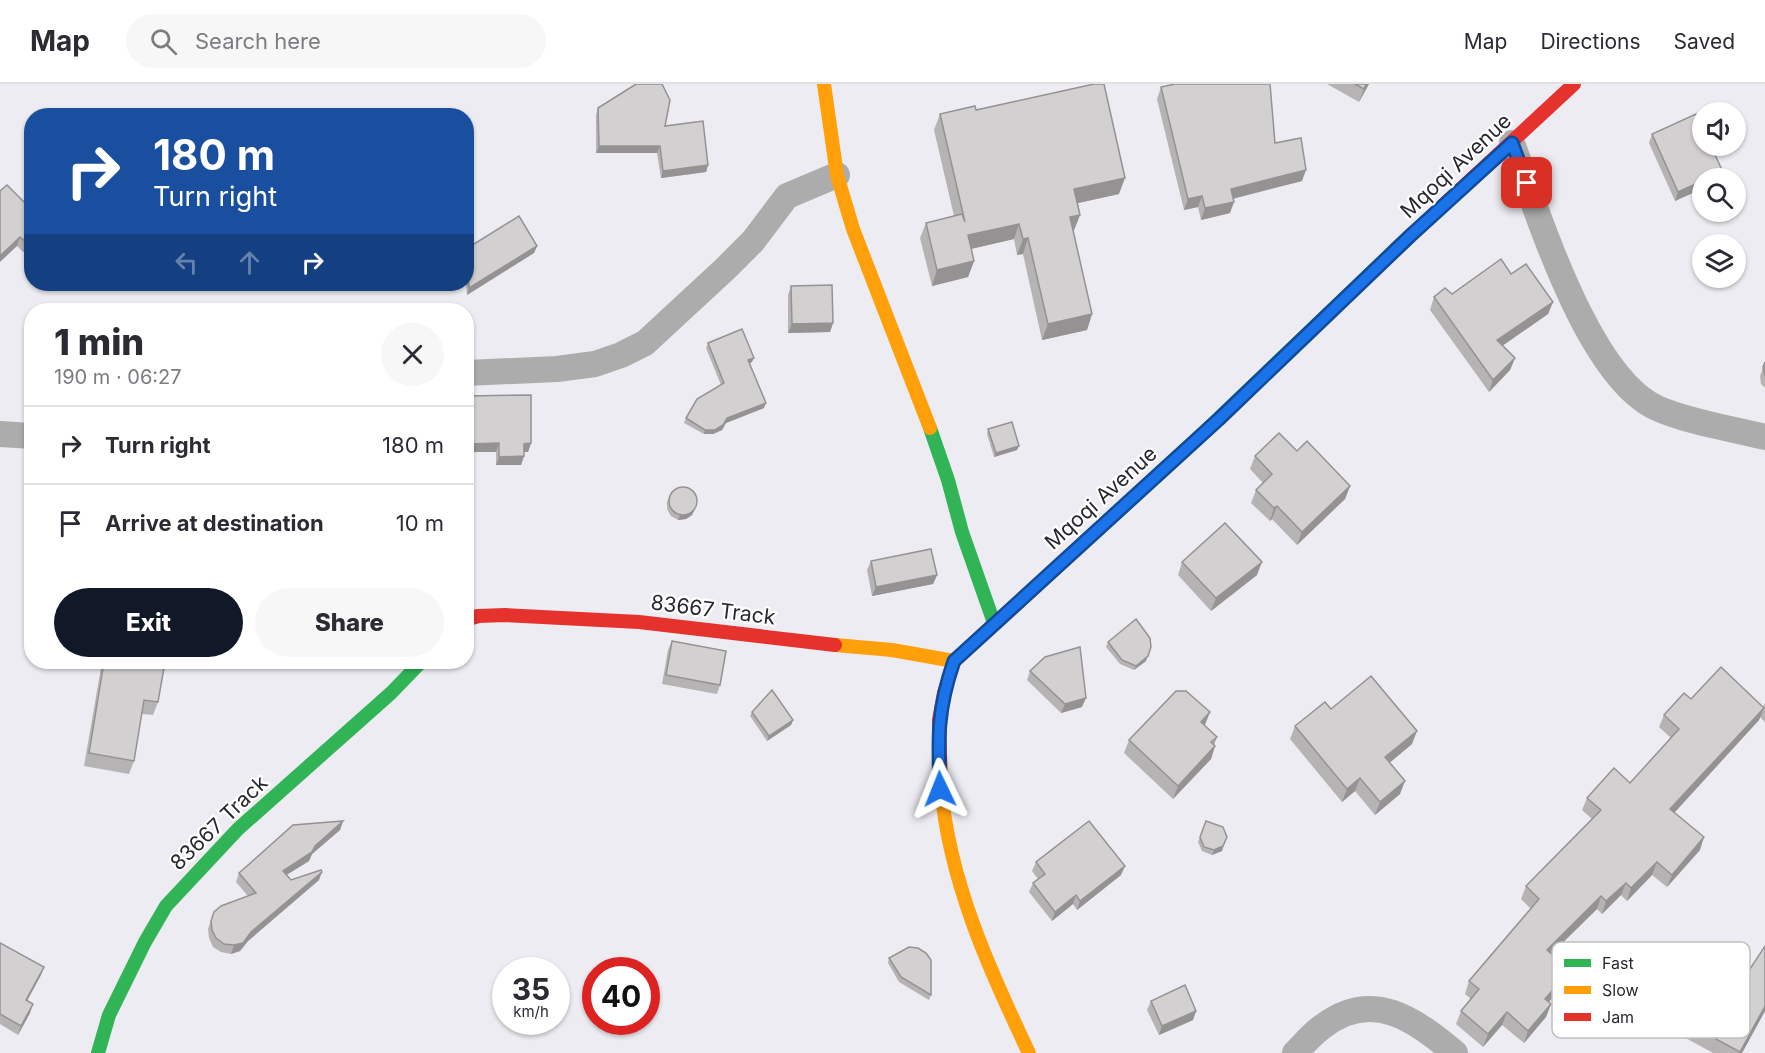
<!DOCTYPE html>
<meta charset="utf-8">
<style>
body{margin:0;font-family:Inter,sans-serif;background:#f7f7f7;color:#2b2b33;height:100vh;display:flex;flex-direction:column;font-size:22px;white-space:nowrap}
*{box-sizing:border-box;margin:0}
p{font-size:20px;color:#7c7c81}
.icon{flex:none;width:33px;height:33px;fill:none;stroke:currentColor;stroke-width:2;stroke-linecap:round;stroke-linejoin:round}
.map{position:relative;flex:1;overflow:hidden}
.side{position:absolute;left:24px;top:219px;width:450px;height:366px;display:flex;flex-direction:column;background:#fff;border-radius:24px;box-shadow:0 2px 4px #0004}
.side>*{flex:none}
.guide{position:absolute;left:24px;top:24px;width:450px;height:183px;border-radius:24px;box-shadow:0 2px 4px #0004;background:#1a4fa0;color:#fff;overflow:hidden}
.fabs{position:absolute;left:1692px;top:18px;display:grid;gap:12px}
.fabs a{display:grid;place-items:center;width:54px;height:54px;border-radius:50%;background:#fff;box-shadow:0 2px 4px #0004;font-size:30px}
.speed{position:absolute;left:492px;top:873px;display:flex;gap:12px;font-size:30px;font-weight:700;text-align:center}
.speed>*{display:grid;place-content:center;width:78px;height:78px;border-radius:50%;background:#fff;box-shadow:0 2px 4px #0004;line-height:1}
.speed small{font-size:15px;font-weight:400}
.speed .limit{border:9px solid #d22;background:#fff;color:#111}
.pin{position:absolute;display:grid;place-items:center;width:51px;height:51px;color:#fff;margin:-26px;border-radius:12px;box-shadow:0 3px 9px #0006}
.me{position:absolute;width:66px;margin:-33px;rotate:358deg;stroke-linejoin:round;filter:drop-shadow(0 0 4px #0008)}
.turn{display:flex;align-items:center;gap:21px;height:126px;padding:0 30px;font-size:27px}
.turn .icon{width:78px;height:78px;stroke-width:2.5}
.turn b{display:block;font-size:42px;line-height:51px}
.lanes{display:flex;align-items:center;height:57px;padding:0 30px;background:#0003;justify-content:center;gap:30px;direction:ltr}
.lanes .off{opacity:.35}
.round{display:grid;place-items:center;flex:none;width:63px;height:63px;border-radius:32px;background:#f7f7f7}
.headline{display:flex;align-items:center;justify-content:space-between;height:102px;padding:0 30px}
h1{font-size:36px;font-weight:800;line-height:45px}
.button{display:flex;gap:12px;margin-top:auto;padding:12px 30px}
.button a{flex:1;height:69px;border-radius:36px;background:#111827;color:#fff;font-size:24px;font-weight:800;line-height:69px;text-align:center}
.button a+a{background:#f7f7f7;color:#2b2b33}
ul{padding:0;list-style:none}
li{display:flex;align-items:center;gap:18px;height:78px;padding:0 30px;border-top:2px solid #e1e1e2}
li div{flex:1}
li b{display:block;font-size:22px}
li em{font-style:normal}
header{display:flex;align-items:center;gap:36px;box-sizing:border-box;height:84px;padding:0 30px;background:#fff;border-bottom:2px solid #e1e1e2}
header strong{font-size:28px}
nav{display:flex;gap:33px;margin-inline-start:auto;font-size:21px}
.search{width:420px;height:54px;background:#f7f7f7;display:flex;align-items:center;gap:15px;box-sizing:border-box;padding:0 21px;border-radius:33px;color:#7c7c81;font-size:22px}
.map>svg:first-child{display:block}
</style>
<header>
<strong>Map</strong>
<div class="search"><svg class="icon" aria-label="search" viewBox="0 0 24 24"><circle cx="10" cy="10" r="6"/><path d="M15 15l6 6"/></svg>Search here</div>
<nav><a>Map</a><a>Directions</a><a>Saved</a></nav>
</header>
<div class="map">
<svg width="1765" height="969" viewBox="0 0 1765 969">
<rect width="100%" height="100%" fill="#edecf2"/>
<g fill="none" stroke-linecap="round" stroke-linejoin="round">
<!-- street -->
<g stroke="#adacac" stroke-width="26">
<path d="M1512,59C1538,129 1588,295 1659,325C1689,338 1733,345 1765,353"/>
<polyline points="466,289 557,285 595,280 621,271 645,259 725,185 753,157 787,112 837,91"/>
<polyline points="0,350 32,352"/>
<path d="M1295,969C1304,960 1312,950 1322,943C1372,904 1414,935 1455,969"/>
</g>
<!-- fast -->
<g stroke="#30b455" stroke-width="14">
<polyline points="930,344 948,396 962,448 994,539"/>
<polyline points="1197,355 1396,165"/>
<polyline points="98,969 109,931 145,858 166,822 238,745 391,609 421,578"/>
</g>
<!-- slow -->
<g stroke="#ff9f0a" stroke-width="14">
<polyline points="824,0 837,91 853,145 930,344"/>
<polyline points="1019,518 1197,355"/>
<polyline points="835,561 892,566 954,577"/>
<path d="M941,703C949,797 989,885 1029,969"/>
</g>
<!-- jam -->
<g stroke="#e5322d" stroke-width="14">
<polyline points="1396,165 1574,0"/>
<polyline points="466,536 478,532 505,531 639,538 835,561"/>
<polyline points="941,703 939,636 944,609 954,577 1019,518"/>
</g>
</g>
<!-- wall -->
<g fill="#b5b3b4">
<polygon points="1170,0 1270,0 1275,59 1302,97 1233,115 1230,129 1201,136 1198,123 1184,126 1157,15 1161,3 1170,1"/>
<polygon points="1327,0 1369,0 1359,18"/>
<polygon points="598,24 708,81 706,88 661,94 657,69 596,69 596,31"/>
<polygon points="976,26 1119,110 1078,119 1080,131 1074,146 1073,147 1092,230 1087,246 1042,256 1023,170 1017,171 1014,155 971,165 974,177 968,193 932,202 920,154 926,139 954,132 934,46 940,30"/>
<polygon points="1652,50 1723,88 1675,117 1649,59"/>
<polygon points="0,107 32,161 23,168 17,162"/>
<polygon points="537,162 534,169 467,211 466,200 466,165"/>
<polygon points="1511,190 1553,218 1548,230 1502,262 1515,274 1510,286 1489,308 1430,226 1434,213 1452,210"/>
<polygon points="791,202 833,239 830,248 788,249 788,211"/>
<polygon points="708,259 752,278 750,279 764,324 726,339 722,346 713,350 704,350 684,339 686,334 721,301 706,264"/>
<polygon points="1765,278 1765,304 1761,300 1760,292"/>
<polygon points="466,312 531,359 528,368 524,368 524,372 521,381 496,381 496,368 466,368"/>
<polygon points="988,345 1017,366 994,373 987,350"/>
<polygon points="1297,367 1350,402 1345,415 1297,461 1272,435 1270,437 1251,419 1256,406 1263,399 1250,385 1255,372"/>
<polygon points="672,407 697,420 692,431 686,435 678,436 671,432 667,425 667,418"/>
<polygon points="871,477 937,491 933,500 872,512 867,486"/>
<polygon points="1182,478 1257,491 1211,527 1178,491"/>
<polygon points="672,557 720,601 717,610 662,600 668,566"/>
<polygon points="1108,558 1146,577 1134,586 1120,580 1106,563"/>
<polygon points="102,578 165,578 158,618 153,631 142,630 134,677 129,690 84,682"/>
<polygon points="1030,587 1082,623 1061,629 1027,596"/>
<polygon points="1691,615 1763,623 1765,619 1765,638 1760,633 1759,636 1674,728 1700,766 1667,803 1652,791 1627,817 1621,811 1602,830 1597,825 1551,870 1565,898 1549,918 1551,920 1546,933 1524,959 1502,941 1483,963 1456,940 1461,927 1471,915 1465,910 1469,897 1531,825 1521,815 1526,802 1592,735 1582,726 1587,714 1630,699 1671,654 1659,643 1664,631"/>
<polygon points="1331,625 1412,660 1390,678 1400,710 1375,731 1355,707 1342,718 1290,655 1295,642"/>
<polygon points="752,628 793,636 791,641 767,657 750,632"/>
<polygon points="1204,642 1215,662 1211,675 1173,715 1124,669 1129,656"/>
<polygon points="343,737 340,746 312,770 309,777 286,791 291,796 319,796 248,857 240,867 231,870 221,868 213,863 209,854 208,845 214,828 248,812 236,798 239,789"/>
<polygon points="1206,737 1227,753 1222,767 1212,771 1202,767 1198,758"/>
<polygon points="1036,778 1121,791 1077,826 1073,820 1052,837 1029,808 1033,799 1038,795 1032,787"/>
<polygon points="0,859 44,883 41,891 27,917 30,929 18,951 0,940"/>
<polygon points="1765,862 1765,927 1742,969 1713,969 1660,940 1664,927 1750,885"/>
<polygon points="889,874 931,911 929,916 899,898 888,879"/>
<polygon points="1151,917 1196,927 1193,936 1159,951 1147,926"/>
</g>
<!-- shaded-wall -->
<g fill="#949292">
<polygon points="1366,0 1369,0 1359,18 1364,5"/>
<polygon points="599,62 660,62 657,69 596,69"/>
<polygon points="708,81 706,88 661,94 663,87"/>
<polygon points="1306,86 1302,97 1227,116 1231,105"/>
<polygon points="1723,88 1721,94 1709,94"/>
<polygon points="1125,94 1119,110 1069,121 1074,105"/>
<polygon points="1702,97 1702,105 1675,117 1678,108"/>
<polygon points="1202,112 1198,123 1184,126 1188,115"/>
<polygon points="1234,118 1230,129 1201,136 1205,124"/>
<polygon points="1080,131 1074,146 1065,148 1070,133"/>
<polygon points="1019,140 1014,155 962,167 968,151"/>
<polygon points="20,153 17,162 0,178 0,172"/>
<polygon points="1028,154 1023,170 1017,171 1023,155"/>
<polygon points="32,155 32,161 23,168 27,159"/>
<polygon points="537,162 534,169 467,211 469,204"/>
<polygon points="974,177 968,193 932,202 937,186"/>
<polygon points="1553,218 1548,230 1492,269 1497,256"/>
<polygon points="1092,230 1087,246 1042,256 1048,240"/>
<polygon points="833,239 830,248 788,249 792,240"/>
<polygon points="754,274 752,278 747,281 748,276"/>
<polygon points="1515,274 1510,286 1489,308 1493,296"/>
<polygon points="766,319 764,324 726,339 722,346 713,350 704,350 705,346 727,334"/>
<polygon points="499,359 496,368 466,368 466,360"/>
<polygon points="531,359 528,368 521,368 524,360"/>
<polygon points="1019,362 1017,366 994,373 996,369"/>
<polygon points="524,372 521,381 496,381 499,373"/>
<polygon points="1350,402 1345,415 1297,461 1302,448"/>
<polygon points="697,420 692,431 686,435 678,436 680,431"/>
<polygon points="1277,422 1272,435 1270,437 1274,424"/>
<polygon points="1262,478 1257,491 1211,527 1216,514"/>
<polygon points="937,491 933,500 872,512 876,503"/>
<polygon points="1151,563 1146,577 1134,586 1136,582"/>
<polygon points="1086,614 1082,623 1061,629 1065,620"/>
<polygon points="1764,624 1759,636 1666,738 1670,725"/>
<polygon points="1210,628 1205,641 1196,651 1201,638"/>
<polygon points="793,636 791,641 767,657 769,652"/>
<polygon points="1417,647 1412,660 1381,686 1385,673"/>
<polygon points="1217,653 1212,665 1215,662 1211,675 1173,715 1178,702"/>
<polygon points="1360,694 1355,707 1342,718 1347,705"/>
<polygon points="1405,697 1400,710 1375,731 1380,718"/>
<polygon points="343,737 340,746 312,770 309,777 280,795 283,787 315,762"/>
<polygon points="1704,753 1700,766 1667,803 1672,791"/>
<polygon points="1223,762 1222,767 1212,771 1214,766"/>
<polygon points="1657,778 1652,791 1627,817 1631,804"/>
<polygon points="1125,782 1121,791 1077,826 1080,817"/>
<polygon points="322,788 319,796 248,857 240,867 231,870 234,861 251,848"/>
<polygon points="1626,799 1621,811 1602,830 1606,817"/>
<polygon points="1076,811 1073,820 1052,837 1055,828"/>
<polygon points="1601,812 1597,825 1542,879 1547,866"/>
<polygon points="44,883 41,891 23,924 26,916"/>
<polygon points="1570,886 1565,898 1541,928 1545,915"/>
<polygon points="33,920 30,929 18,951 21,942"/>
<polygon points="1551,920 1546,933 1524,959 1528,947"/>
<polygon points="1765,922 1765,927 1742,969 1739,969"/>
<polygon points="1196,927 1193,936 1159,951 1162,942"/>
<polygon points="1507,928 1502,941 1483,963 1488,950"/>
</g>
<!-- building -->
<g fill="#d3d0d1" stroke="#949292" stroke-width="1.5">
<polygon points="636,0 662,0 670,16 665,42 703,37 708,81 663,87 660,62 599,62 598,24"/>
<polygon points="1094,0 1104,0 1125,94 1074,105 1080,131 1070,133 1092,230 1048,240 1028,154 1023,155 1019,140 968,151 974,177 937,186 926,139 962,130 965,138 940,30 975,22 976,26"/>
<polygon points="1175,0 1270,0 1275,59 1301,54 1306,86 1231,105 1234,118 1205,124 1202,112 1188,115 1161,3"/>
<polygon points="1355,0 1366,0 1364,5"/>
<polygon points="1696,30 1702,43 1702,62 1711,62 1723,88 1709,94 1702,94 1702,97 1678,108 1652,50"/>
<polygon points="7,101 32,126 32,155 27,159 20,153 0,172 0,107"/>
<polygon points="519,132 537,162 469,204 466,165"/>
<polygon points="1501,175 1511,190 1526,180 1553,218 1497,256 1515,274 1493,296 1434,213 1445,204 1452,210"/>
<polygon points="832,201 833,239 792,240 791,202"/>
<polygon points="742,245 754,274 748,276 766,319 727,334 723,341 715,346 705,346 686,334 697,315 724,299 708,259"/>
<polygon points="1765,278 1765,292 1763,283"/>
<polygon points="531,311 531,359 524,360 524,372 499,373 499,359 466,360 466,312"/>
<polygon points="1012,338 1019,362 996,369 988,345"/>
<polygon points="1279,349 1297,367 1307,357 1350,402 1302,448 1277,422 1274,424 1256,406 1272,390 1255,372"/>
<circle cx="683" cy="417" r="14"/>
<polygon points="1225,439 1262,478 1216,514 1182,478"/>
<polygon points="931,465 937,491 876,503 871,477"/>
<polygon points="1136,535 1150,554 1151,563 1148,572 1136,582 1122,576 1108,558"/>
<polygon points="672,557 726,567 720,601 666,591"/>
<polygon points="1080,563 1086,614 1065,620 1030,587 1045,573"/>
<polygon points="104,578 165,578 158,618 144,616 134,677 89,669"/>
<polygon points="1721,583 1764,624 1670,725 1704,753 1672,791 1657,778 1631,804 1626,799 1606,817 1601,812 1547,866 1570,886 1545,915 1551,920 1528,947 1507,928 1488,950 1461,927 1479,905 1469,897 1539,815 1526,802 1601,726 1587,714 1614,684 1630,699 1679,645 1664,631 1684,609 1691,615"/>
<polygon points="1371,592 1417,647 1385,673 1405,697 1380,718 1360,694 1347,705 1295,642 1325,618 1331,625"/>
<polygon points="772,606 793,636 769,652 752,628"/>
<polygon points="1176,607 1186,607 1210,628 1201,638 1217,653 1211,658 1215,662 1178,702 1129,656"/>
<polygon points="343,737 315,762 312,768 283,787 291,796 321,786 322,788 251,848 243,859 234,861 224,860 216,854 212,846 211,837 214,828 221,822 256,809 239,789 293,741"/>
<polygon points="1089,737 1125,782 1080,817 1076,811 1055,828 1033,799 1045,790 1036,778"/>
<polygon points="1206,737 1223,743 1227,753 1223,762 1214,766 1204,763 1200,753"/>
<polygon points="0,859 44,883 26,916 33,920 21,942 0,930"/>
<polygon points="1702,859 1750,885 1765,862 1765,922 1740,968 1664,927"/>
<polygon points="909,863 918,864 926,869 931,876 931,911 901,893 889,874"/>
<polygon points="1185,901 1196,927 1162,942 1151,917"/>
</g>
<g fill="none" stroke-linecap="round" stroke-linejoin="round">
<!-- route casing -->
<g stroke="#114b97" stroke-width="15">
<path id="route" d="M940,705C938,654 937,626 954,577L1219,335L1410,152L1512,59L1527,99"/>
</g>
<!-- route -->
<use href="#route" stroke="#1a73e8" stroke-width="10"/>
</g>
<g text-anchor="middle" stroke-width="4.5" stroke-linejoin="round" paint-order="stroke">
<!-- street labels -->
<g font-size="21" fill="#29272d" stroke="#fff">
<text transform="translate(1456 82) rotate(-43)" y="7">Mqoqi Avenue</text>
<text transform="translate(1101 414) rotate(-42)" y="7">Mqoqi Avenue</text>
<text transform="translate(713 526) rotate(7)" y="7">83667 Track</text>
<text transform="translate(219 739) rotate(-44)" y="7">83667 Track</text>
</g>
</g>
<!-- legend -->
<rect x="1552" y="858" width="198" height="96" rx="9" fill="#fff" stroke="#bfbec0" stroke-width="1.5"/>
<rect x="1564" y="875" width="27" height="8" fill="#30b455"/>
<rect x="1564" y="902" width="27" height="8" fill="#ff9f0a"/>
<rect x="1564" y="929" width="27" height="8" fill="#e5322d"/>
<g font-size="16" fill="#29272d">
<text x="1602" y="885">Fast</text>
<text x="1602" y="912">Slow</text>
<text x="1602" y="939">Jam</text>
</g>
</svg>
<div class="fabs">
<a><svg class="icon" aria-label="sound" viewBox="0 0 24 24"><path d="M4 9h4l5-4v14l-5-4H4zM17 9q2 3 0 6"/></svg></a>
<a><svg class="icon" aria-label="search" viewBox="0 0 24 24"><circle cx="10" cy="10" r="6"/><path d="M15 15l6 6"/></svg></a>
<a><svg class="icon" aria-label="layers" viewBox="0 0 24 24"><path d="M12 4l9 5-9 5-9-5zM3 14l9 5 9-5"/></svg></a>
</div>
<div class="speed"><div>35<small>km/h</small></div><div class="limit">40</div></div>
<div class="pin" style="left:1527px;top:99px;background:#d93025"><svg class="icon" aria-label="arrive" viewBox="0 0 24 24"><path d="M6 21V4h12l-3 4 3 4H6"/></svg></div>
<svg class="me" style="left:940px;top:705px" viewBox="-20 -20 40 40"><path d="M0-17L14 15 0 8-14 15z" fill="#1a73e8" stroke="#fff" stroke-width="4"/></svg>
<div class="guide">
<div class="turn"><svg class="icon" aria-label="right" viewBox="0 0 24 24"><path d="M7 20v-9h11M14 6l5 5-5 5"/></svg><div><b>180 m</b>Turn right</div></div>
<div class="lanes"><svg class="icon off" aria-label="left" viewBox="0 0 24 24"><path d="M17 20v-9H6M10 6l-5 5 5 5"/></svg><svg class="icon off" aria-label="ahead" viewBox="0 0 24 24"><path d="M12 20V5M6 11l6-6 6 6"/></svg><svg class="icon" aria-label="right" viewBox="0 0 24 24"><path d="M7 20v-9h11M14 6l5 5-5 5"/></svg></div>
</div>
<section class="side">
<div class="headline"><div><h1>1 min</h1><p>190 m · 06:27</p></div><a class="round"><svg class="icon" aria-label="close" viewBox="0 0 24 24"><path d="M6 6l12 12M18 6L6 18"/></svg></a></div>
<ul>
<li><svg class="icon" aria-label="right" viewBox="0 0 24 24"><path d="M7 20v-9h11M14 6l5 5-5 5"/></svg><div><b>Turn right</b></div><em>180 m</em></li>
<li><svg class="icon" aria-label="arrive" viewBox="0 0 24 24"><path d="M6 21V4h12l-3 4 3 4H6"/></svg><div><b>Arrive at destination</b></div><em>10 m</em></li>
</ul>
<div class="button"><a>Exit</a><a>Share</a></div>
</section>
</div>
